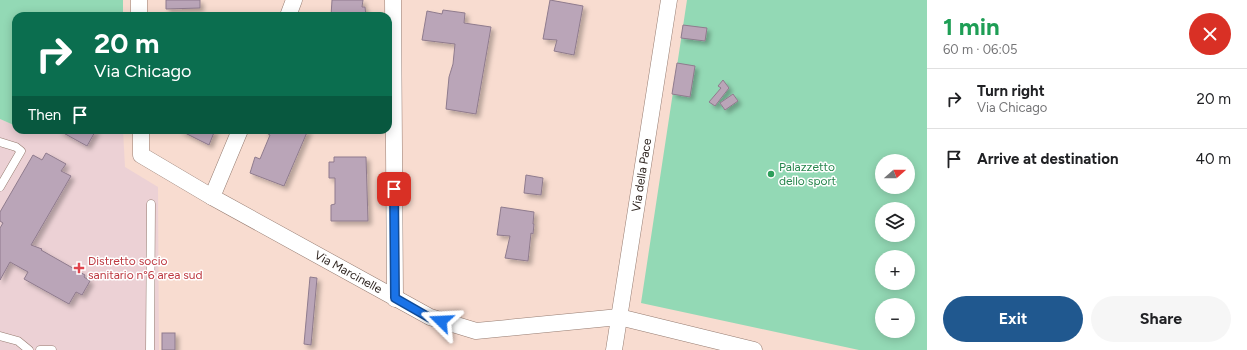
<!DOCTYPE html>
<meta charset="utf-8">
<style>
body{margin:0;font-family:Figtree,sans-serif;background:#f6f6f6;color:#202124;height:100vh;display:flex;flex-direction:column;font-size:15px;white-space:nowrap}
*{box-sizing:border-box;margin:0}
p{font-size:13px;color:#757577}
.icon{flex:none;width:22px;height:22px;fill:none;stroke:currentColor;stroke-width:2;stroke-linecap:round;stroke-linejoin:round}
.map{position:relative;flex:1;overflow:hidden}
.sheet{display:flex;flex-direction:column;background:#fff;width:320px}
.sheet>*{flex:none}
.hud{position:absolute;left:12px;top:12px;width:380px;height:122px;border-radius:12px;box-shadow:0 2px 10px #0003;background:#0b6e4f;color:#fff;overflow:hidden}
.needle{width:26px;rotate:69deg}
.fabs{position:absolute;left:875px;top:154px;display:grid;gap:8px}
.fabs a{display:grid;place-items:center;width:40px;height:40px;border-radius:50%;background:#fff;box-shadow:0 2px 10px #0003;font-size:20px}
.pin{position:absolute;display:grid;place-items:center;width:34px;height:34px;color:#fff;margin:-17px;border-radius:8px;box-shadow:0 2px 6px #0006}
.me{position:absolute;width:44px;margin:-22px;rotate:291deg;stroke-linejoin:round;filter:drop-shadow(0 0 3px #0008)}
.turn{display:flex;align-items:center;gap:14px;height:84px;padding:0 16px;font-size:18px}
.turn .icon{width:52px;height:52px;stroke-width:2.5}
.turn b{display:block;font-size:28px;line-height:34px}
.then{display:flex;align-items:center;height:38px;padding:0 16px;background:#0003;gap:8px;font-size:15px}
.round{display:grid;place-items:center;flex:none;width:42px;height:42px;border-radius:21px;background:#f6f6f6}
.overview{display:flex;align-items:center;justify-content:space-between;height:68px;padding:0 16px}
h1{font-size:24px;font-weight:700;line-height:30px;color:#1e9e55}
.button{display:flex;gap:8px;margin-top:auto;padding:8px 16px}
.button a{flex:1;height:46px;border-radius:24px;background:#20588f;color:#fff;font-size:16px;font-weight:700;line-height:46px;text-align:center}
.button a+a{background:#f6f6f6;color:#202124}
ul{padding:0;list-style:none}
li{display:flex;align-items:center;gap:12px;height:60px;padding:0 16px;border-top:1px solid #e0e0e0}
li div{flex:1}
li b{display:block;font-size:15px}
li em{font-style:normal}
main{display:flex;flex:1;min-height:0}
.map>svg:first-child{display:block}
</style>
<main>
<div class="map">
<svg width="927" height="350" viewBox="0 0 927 350">
<defs>
<filter id="shadow"><feDropShadow dx="3.5" dy="3.5" stdDeviation="2" flood-color="#0004"/></filter>
</defs>
<rect width="100%" height="100%" fill="#f8dcd0"/>
<!-- medical -->
<polygon fill="#ecd1d5" points="0,119 16,126 16,130 123,130 125,167 158,187 159,350 0,350"/>
<!-- green -->
<g fill="#93d9b5" fill-rule="evenodd">
<polygon points="0,0 123,0 123,16 16,16 16,126 0,119"/>
<path d="M687,0H927V350H859L641,303ZM882,161H908V187H882ZM882,209H908V235H882ZM882,257H908V283H882ZM882,305H908V331H882Z"/>
</g>
<!-- building -->
<g fill="#baa5b8" stroke="#8f7b8d" filter="url(#shadow)">
<polygon points="166,0 200,0 200,8 166,9"/>
<polygon points="332,0 363,0 362,7 365,7 366,16 331,16"/>
<polygon points="550,0 583,6 574,55 554,51 557,40 543,39"/>
<polygon points="443,10 465,13 464,23 491,27 476,114 446,109 449,77 453,64 455,44 422,40 427,11 442,14"/>
<polygon points="683,25 707,28 705,41 681,38"/>
<polygon points="677,63 695,66 690,97 672,94"/>
<polygon points="723,80 729,88 715,106 709,102 721,88 718,86"/>
<polygon points="733,94 738,101 725,110 720,103"/>
<polygon points="58,130 96,130 87,146"/>
<polygon points="179,130 215,130 209,145"/>
<polygon points="266,130 308,130 284,186 250,173 255,157 260,159 270,135 265,132"/>
<polygon points="46,153 66,164 61,171 71,176 31,245 42,249 41,250 85,275 84,277 90,281 82,295 76,292 69,304 24,279 28,272 10,262 0,280 0,228 3,223 0,221 0,212 33,155 42,160"/>
<polygon points="334,157 366,157 368,221 331,221 331,205 335,204 335,178 329,178 329,162 334,162"/>
<polygon points="526,175 543,178 541,195 524,193"/>
<polygon points="501,207 534,212 533,224 534,224 533,234 531,233 528,261 505,258 510,236 497,235"/>
<polygon points="310,277 317,278 311,345 304,344"/>
<rect x="162" y="333" width="13" height="17"/>
</g>
<g fill="none" stroke-linecap="round" stroke-linejoin="round">
<!-- service casing -->
<g stroke="#967c71" stroke-width="9">
<g id="service">
<polyline points="0,142 16,147 21,151 0,187"/>
<polyline points="0,336 18,341 29,350"/>
<polyline points="40,350 52,350"/>
<polyline points="150,350 151,204"/>
</g>
</g>
<!-- minor casing -->
<g stroke="#967c71" stroke-width="17">
<g id="minor">
<polyline points="139,0 139,16"/>
<polyline points="393,0 395,299"/>
<polyline points="288,16 294,0"/>
<path id="s1" d="M141,130V155L212,197L430,317L476,331L619,317L754,350"/>
<polyline points="212,197 240,130"/>
<path id="s2" d="M614,350L669,0"/>
</g>
</g>
<!-- service -->
<use href="#service" stroke="#fff" stroke-width="8"/>
<!-- minor -->
<use href="#minor" stroke="#fff" stroke-width="16"/>
</g>
<g fill="none" stroke-linecap="round" stroke-linejoin="round">
<!-- route casing -->
<g stroke="#114b97" stroke-width="10">
<polyline id="route" points="394,189 395,298 430,318 441,321"/>
</g>
<!-- route -->
<use href="#route" stroke="#1a73e8" stroke-width="7"/>
</g>
<!-- markers -->
<circle fill="#2e9e5b" stroke="#fff" stroke-width="1.5" cx="771" cy="174" r="4"/>
<path fill="#e0444e" stroke="#fff" stroke-width="1.5" d="M77 262h4v4h4v4h-4v4h-4v-4h-4v-4h4z"/>
<g text-anchor="middle" stroke-width="3" stroke-linejoin="round" paint-order="stroke">
<!-- leisure labels -->
<g font-size="12" fill="#27864d" stroke="#fff" text-anchor="start">
<text x="779" y="171">Palazzetto<tspan x="779" dy="14">dello sport</tspan></text>
</g>
<!-- street labels -->
<g font-size="12" fill="#2f2520" stroke="#fff">
<text dy="4" stroke="none"><textPath href="#s2" startOffset="177">Via della Pace</textPath></text>
<text dy="4" stroke="none"><textPath href="#s1" startOffset="263">Via Marcinelle</textPath></text>
</g>
<!-- health labels -->
<g font-size="12" fill="#be3a42" stroke="#fff" text-anchor="start">
<text x="88" y="265">Distretto socio<tspan x="88" dy="14">sanitario n°6 area sud</tspan></text>
</g>
</g>
</svg>
<div class="fabs">
<a><svg class="needle" viewBox="-14 -14 28 28"><path d="M0-13l5 13h-10z" fill="#e53935"/><path d="M0 13l5-13h-10z" fill="#757577"/></svg></a>
<a><svg class="icon" aria-label="layers" viewBox="0 0 24 24"><path d="M12 4l9 5-9 5-9-5zM3 14l9 5 9-5"/></svg></a>
<a>+</a>
<a>−</a>
</div>
<div class="pin" style="left:394px;top:189px;background:#d93025"><svg class="icon" aria-label="arrive" viewBox="0 0 24 24"><path d="M6 21V4h12l-3 4 3 4H6"/></svg></div>
<svg class="me" style="left:441px;top:321px" viewBox="-20 -20 40 40"><path d="M0-17L14 15 0 8-14 15z" fill="#1a73e8" stroke="#fff" stroke-width="4"/></svg>
<div class="hud">
<div class="turn"><svg class="icon" aria-label="right" viewBox="0 0 24 24"><path d="M7 20v-9h11M14 6l5 5-5 5"/></svg><div><b>20 m</b>Via Chicago</div></div>
<div class="then">Then<svg class="icon" aria-label="arrive" viewBox="0 0 24 24"><path d="M6 21V4h12l-3 4 3 4H6"/></svg></div>
</div>
</div>
<section class="sheet">
<div class="overview"><div><h1>1 min</h1><p>60 m · 06:05</p></div><a class="round" style="background:#d93025;color:#fff"><svg class="icon" aria-label="close" viewBox="0 0 24 24"><path d="M6 6l12 12M18 6L6 18"/></svg></a></div>
<ul>
<li><svg class="icon" aria-label="right" viewBox="0 0 24 24"><path d="M7 20v-9h11M14 6l5 5-5 5"/></svg><div><b>Turn right</b><p>Via Chicago</p></div><em>20 m</em></li>
<li><svg class="icon" aria-label="arrive" viewBox="0 0 24 24"><path d="M6 21V4h12l-3 4 3 4H6"/></svg><div><b>Arrive at destination</b></div><em>40 m</em></li>
</ul>
<div class="button"><a>Exit</a><a>Share</a></div>
</section>
</main>
